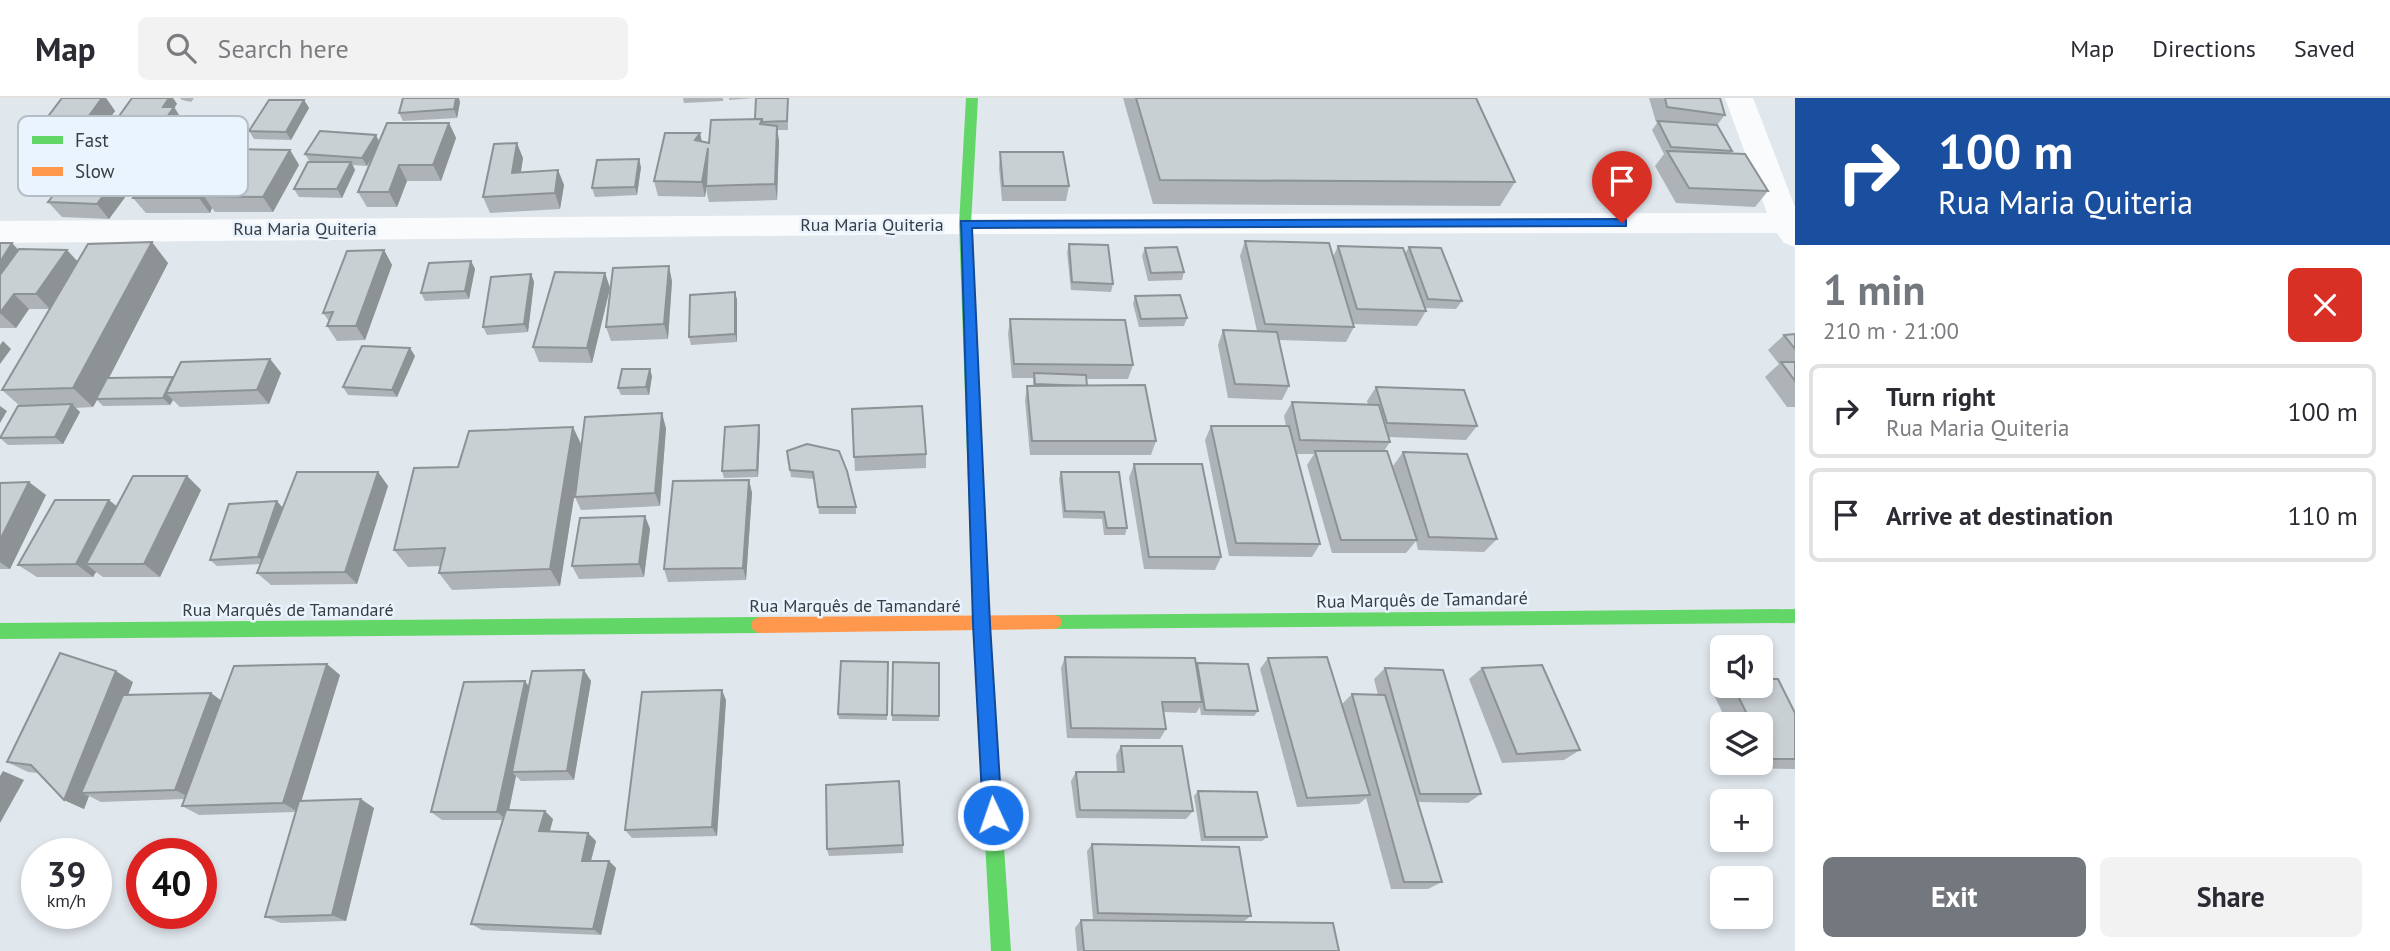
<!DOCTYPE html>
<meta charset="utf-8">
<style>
body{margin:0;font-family:"PT Sans",sans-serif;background:#f2f2f3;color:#2b2b33;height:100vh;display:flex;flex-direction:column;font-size:26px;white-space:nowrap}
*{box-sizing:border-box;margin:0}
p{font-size:23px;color:#7c7c81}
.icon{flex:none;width:38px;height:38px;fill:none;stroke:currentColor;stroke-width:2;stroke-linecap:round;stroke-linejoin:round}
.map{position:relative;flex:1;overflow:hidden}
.details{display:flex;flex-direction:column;background:#fff;width:595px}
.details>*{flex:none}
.top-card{background:#1a4fa0;color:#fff;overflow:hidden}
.buttons{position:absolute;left:1710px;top:537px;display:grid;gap:14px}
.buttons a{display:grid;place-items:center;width:63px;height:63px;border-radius:10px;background:#fff;box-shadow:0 4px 10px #0003;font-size:35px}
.speed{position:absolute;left:21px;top:740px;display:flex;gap:14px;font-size:35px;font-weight:700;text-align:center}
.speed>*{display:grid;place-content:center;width:91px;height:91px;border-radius:50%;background:#fff;box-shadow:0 4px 10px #0003;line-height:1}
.speed small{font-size:18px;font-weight:400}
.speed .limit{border:10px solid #d22;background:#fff;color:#111}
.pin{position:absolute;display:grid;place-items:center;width:60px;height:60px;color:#fff;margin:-72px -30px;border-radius:50% 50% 50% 0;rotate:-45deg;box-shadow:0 0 7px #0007}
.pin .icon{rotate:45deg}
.me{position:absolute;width:77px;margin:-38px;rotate:357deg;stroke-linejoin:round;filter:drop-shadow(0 0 5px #0008)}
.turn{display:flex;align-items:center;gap:24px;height:147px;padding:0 28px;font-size:32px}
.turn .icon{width:91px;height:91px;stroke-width:2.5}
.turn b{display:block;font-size:49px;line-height:60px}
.round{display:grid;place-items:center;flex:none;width:74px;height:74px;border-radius:10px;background:#f2f2f3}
.summary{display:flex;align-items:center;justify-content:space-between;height:119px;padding:0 28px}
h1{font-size:42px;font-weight:800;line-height:52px;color:#73787e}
.cta{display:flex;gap:14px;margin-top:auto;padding:14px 28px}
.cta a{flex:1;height:80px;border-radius:10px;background:#73787e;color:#fff;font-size:28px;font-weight:800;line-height:80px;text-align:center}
.cta a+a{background:#f2f2f3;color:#2b2b33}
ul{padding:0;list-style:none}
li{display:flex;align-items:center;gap:21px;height:94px;margin:0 14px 10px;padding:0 14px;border:4px solid #e1e1e2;border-radius:10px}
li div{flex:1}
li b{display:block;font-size:26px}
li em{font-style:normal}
header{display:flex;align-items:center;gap:42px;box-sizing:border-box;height:98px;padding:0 35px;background:#fff;border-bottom:2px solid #e1e1e2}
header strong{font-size:33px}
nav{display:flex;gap:38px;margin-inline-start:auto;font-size:24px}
.search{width:490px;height:63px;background:#f2f2f3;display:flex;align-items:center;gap:18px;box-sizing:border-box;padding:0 24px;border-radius:10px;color:#7c7c81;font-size:26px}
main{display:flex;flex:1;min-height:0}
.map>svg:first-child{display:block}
</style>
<header>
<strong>Map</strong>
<div class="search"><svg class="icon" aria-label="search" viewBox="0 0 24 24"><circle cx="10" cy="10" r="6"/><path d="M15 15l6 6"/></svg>Search here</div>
<nav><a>Map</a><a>Directions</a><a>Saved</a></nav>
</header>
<main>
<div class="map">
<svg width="1795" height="853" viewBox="0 0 1795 853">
<rect width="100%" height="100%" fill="#e0e7ed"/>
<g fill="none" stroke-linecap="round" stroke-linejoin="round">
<!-- street -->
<polygon fill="#fafbfc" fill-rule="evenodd" points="1725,0 1753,0 1795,109 1795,149 1784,145 1777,135 965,136 0,145 0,123 965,116 1767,115"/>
<!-- fast -->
<g fill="#63d668" fill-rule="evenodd">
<polygon points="966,0 978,0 971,126 989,526 1011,853 991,853 973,526 959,126"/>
<polygon points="1795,511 1795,525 1054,531 1048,529 1046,524 1048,519 1054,517"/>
<polygon points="759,519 765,522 767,527 765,532 759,535 0,541 0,525"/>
</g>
<!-- slow -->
<polygon fill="#ff974d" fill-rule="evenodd" points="1054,517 1060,519 1062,524 1060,529 1054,531 759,535 753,532 751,527 753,522 759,519"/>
</g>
<!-- wall -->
<g fill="#adb3b6">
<polygon points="62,0 106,0 115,13 87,52 47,52 34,37"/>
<polygon points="132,0 173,0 177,6 174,9 179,17 166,37 118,37 112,28"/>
<polygon points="180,0 194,0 191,4 182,2"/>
<polygon points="683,0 723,0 723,3 684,5"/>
<polygon points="729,0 754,0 729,2"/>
<polygon points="788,0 788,32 777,32 779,44 777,102 709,104 706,91 705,99 658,98 654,83 700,35 702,44 709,45 755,21"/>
<polygon points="1123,0 1476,0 1515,84 1500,108 1153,106"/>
<polygon points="1649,0 1720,0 1725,17 1717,27 1732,53 1730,56 1768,93 1755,109 1676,105 1655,68 1664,56 1652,32 1657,25 1656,24"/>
<polygon points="304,2 309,10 291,42 254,41 249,33"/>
<polygon points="460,4 457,20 403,23 399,15"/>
<polygon points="449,25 456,40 441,83 407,83 397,109 367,109 358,94 374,56 367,68 353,67 355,72 342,100 299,99 294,91 310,64 305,56 379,43"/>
<polygon points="228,47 231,52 290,52 299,67 273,114 215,114 212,110 210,115 146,115 133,100"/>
<polygon points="1000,54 1069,88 1066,103 1002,103 999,70"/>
<polygon points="523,60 521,74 558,72 564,87 560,111 490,115 483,99"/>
<polygon points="151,64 109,121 62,119 48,104"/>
<polygon points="641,69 637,97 595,99 592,90"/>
<polygon points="1245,143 1333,159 1338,148 1405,155 1409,149 1462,203 1456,211 1425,210 1426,213 1417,228 1353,226 1354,229 1346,244 1279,242 1289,288 1282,302 1228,300 1218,247 1223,232 1257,233 1240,158"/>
<polygon points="0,145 18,152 78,164 168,165 109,280 173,279 270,261 281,275 269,306 180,309 173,302 170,307 103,308 97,302 93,309 75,310 80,314 63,346 8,347 0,340 0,339 20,308 2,292 50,211 29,211 16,230 0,230"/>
<polygon points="1069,146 1113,186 1111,194 1071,192 1067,154"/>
<polygon points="1145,150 1184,174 1182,182 1148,183 1142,158"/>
<polygon points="384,152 392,167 365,242 337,243 327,228 329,223 323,215"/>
<polygon points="471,163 475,171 469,201 425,203 421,195"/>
<polygon points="605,175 610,190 592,265 539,264 533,249"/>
<polygon points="531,176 534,184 528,234 487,237 483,229"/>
<polygon points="672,183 668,241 611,243 606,229"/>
<polygon points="735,194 737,202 737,244 691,247 689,239"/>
<polygon points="1135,198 1187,220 1184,228 1139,229 1133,206"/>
<polygon points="1010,221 1133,267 1128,281 1086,281 1087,288 1156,343 1151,357 1030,357 1025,302 1027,288 1033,288 1033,280 1012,280 1008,236"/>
<polygon points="1795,236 1795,309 1787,309 1765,279 1779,266 1768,252 1784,237"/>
<polygon points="415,258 397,299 348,297 343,289"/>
<polygon points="652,278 649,297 621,297 618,290"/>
<polygon points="1376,289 1477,328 1466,342 1389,339 1390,344 1384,353 1405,406 1393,368 1403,354 1497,441 1484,454 1418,452 1416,443 1406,455 1332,455 1307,367 1314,356 1296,356 1320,446 1312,459 1229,458 1205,342 1211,328 1286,328 1284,318 1292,304 1368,307 1367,303"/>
<polygon points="852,311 926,356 926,370 855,373"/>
<polygon points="759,327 760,335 758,379 724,380 722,373"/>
<polygon points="666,330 660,408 581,412 575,399 581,356 560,488 452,492 439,475 441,468 408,469 394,452 458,369 582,347"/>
<polygon points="787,353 856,409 856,416 819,416 814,381 791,379"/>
<polygon points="1134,366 1221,459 1215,472 1144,471 1129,380"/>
<polygon points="378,374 388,388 357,486 271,487 257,475 261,466 217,468 210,462 283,410"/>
<polygon points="1061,374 1127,430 1125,437 1104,437 1102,421 1063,420 1059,381"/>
<polygon points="187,378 201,392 160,479 103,479 96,474 93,479 37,479 18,467"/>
<polygon points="749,382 752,395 746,482 668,484 664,471"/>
<polygon points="0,385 46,397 10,471 0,471"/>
<polygon points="645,418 650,431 644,479 579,481 572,468"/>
<polygon points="1065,559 1196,567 1197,565 1258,613 1254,618 1201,617 1200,609 1196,615 1163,614 1166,631 1160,641 1067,640 1061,570"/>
<polygon points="1268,560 1342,606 1352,596 1378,597 1374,581 1385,570 1481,696 1468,705 1418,704 1442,784 1428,791 1391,791 1366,700 1359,706 1297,709 1260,571"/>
<polygon points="888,564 887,622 839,621 838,616"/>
<polygon points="893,564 939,618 939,623 892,623"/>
<polygon points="1482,570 1580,652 1564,662 1502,665 1469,581"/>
<polygon points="340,577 301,703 374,710 346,823 281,825 265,819 295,714 199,717 182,708 184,701 101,704 89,698 84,711 64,702 39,675 28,674 7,664 133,584 128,597 221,602"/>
<polygon points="591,583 574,682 521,683 516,678 509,712 553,721 550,734 596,743 591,763 609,763 616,770 601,837 482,832 471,826 502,722 442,722 431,714 529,589"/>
<polygon points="1722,585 1722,588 1760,588 1795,615 1795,671 1749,670 1746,665 1760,665 1760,626 1728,626 1711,591"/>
<polygon points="726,602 717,738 632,740 625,732"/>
<polygon points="1121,648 1193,713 1186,721 1076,720 1071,683 1076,674 1117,674 1116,657"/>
<polygon points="1198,693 1267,739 1262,743 1201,743 1194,698"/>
<polygon points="1092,746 1251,818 1243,824 1339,853 1077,853 1075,830 1081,822 1199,823 1093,821 1087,753"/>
<polygon points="903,747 903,755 829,758 827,751"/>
</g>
<!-- shaded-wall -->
<g fill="#8d9294">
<polygon points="102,0 106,0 115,13 87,52 75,37"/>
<polygon points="169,0 173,0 177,6 174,9 179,17 166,37 160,29 163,9"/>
<polygon points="456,0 459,0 460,4 457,20 454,11"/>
<polygon points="304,2 309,10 291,42 286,34"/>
<polygon points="449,25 456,40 441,83 433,67"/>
<polygon points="777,28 779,44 777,102 775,86"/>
<polygon points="700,35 703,50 695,42"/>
<polygon points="376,37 380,45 367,68 362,60"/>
<polygon points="517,45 523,60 518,90 512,75"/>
<polygon points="228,47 238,63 204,98 212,110 210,115 199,100"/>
<polygon points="139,49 151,64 109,121 97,106"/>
<polygon points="708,50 706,91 705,99 702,84"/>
<polygon points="290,52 299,67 273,114 263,99"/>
<polygon points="639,61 641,69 637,97 635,89"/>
<polygon points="351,64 355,72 342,100 337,91"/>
<polygon points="399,67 407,83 397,109 389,94"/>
<polygon points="558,72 564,87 560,111 555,95"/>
<polygon points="152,144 168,165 98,301 96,301 97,302 93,309 73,290"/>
<polygon points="12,145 26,160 0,184 0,164"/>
<polygon points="67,152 81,167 50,211 36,196"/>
<polygon points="384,152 392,167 365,242 356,228"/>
<polygon points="471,163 475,171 469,201 465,193"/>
<polygon points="669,168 672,183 668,241 664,226"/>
<polygon points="605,175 610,190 592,265 587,250"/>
<polygon points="531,176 534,184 528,234 524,226"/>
<polygon points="735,194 737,202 737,244 735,236"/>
<polygon points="14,196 29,211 16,230 0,215"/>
<polygon points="3,243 11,251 0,266 0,247"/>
<polygon points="410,250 415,258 397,299 392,292"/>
<polygon points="270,261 281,275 269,306 257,292"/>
<polygon points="650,271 652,278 649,297 646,289"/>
<polygon points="173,279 166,295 173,302 170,307 163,300"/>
<polygon points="72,306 80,314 63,346 55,339"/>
<polygon points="0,308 7,313 0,325"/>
<polygon points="662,315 666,330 660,408 655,395"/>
<polygon points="759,327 760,335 758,379 757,372"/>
<polygon points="573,329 582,348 560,488 550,471"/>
<polygon points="378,374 388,388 357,486 345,474"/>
<polygon points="187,378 201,392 160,479 144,466"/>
<polygon points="749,382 752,395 746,482 743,470"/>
<polygon points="29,384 46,397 10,471 0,464 0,442"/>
<polygon points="109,402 125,415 86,466 96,474 93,479 76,466"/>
<polygon points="277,403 283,410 265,466 258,459"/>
<polygon points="645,418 650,431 644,479 639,466"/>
<polygon points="327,566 340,577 298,714 283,705"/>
<polygon points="584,572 591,583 574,682 567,673"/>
<polygon points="116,573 133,584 90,695 81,695 89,698 84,711 64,702"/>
<polygon points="525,583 533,594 512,674 516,678 507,722 497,714"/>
<polygon points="722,592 726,602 717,738 712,729"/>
<polygon points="211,595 226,606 193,701 175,692"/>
<polygon points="3,673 24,682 0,725 0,678"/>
<polygon points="361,701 374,710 346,823 332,817"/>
<polygon points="545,713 553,721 547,741 539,733"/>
<polygon points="588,735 596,743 589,770 582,763"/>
<polygon points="609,763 616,770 601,837 593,831"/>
</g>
<!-- building -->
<g fill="#c9d0d4" stroke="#8d9294" stroke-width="2">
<polygon points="62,0 102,0 75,37 34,37"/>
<polygon points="132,0 169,0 163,9 174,9 160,29 112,28"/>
<polygon points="403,0 456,0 454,11 399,15"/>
<polygon points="756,0 788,0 787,23 762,24 762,21 755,21"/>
<polygon points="1136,0 1476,0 1515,84 1160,82"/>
<polygon points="1665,0 1720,0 1725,17 1667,9"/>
<polygon points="269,2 304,2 286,34 249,33"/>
<polygon points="762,21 760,26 777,28 775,86 706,88 708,50 702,84 654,83 665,35 700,35 695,42 709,45 711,22"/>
<polygon points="1658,23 1717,27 1732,53 1671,49"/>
<polygon points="387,25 449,25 433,67 399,67 389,94 358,94"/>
<polygon points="320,33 376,37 362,60 305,56"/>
<polygon points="517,45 512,75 558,72 555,95 483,99 494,46"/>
<polygon points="93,47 139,49 97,106 48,104"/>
<polygon points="228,47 199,100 133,100 167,48"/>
<polygon points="232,51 290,52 263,99 204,98"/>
<polygon points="1667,53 1745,56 1768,93 1689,90"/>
<polygon points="1000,54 1063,54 1069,88 1003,88"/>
<polygon points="639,61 635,89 592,90 597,62"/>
<polygon points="308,64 351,64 337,91 294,91"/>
<polygon points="1245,143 1329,145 1354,229 1265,226"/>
<polygon points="152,144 73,290 2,292 88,146"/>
<polygon points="0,145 12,145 0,164"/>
<polygon points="1069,146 1108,147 1113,186 1072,184"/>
<polygon points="1338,148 1403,150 1426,213 1357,211"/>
<polygon points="1177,149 1184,174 1151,175 1145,150"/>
<polygon points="1409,149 1441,150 1462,203 1428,201"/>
<polygon points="19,151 67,152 36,196 14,196 0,215 0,177"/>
<polygon points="384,152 356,228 327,228 333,214 323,215 347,153"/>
<polygon points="471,163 465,193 421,195 429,165"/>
<polygon points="669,168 664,226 606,229 613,170"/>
<polygon points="555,174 605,175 587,250 533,249"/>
<polygon points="531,176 524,226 483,229 491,179"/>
<polygon points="735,194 735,236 689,239 690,197"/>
<polygon points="1180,197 1187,220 1141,221 1135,198"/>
<polygon points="1010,221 1125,222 1133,267 1014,266"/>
<polygon points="1223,232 1277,234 1289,288 1235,286"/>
<polygon points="1795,236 1795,251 1784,237"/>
<polygon points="362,248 410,250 392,292 343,289"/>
<polygon points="270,261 257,292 166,295 181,264"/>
<polygon points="1781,264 1795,264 1795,283"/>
<polygon points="622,271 650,271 646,289 618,290"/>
<polygon points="1034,275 1086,277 1087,288 1035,286"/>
<polygon points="173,279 163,300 96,301 107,280"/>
<polygon points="1145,287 1156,343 1032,343 1027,288"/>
<polygon points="1376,289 1464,292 1477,328 1387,325"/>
<polygon points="1292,304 1379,307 1390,344 1300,342"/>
<polygon points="72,306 55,339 0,340 18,308"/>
<polygon points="922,308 926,356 854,359 852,311"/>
<polygon points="662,315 655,395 575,399 585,319"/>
<polygon points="759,327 757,372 722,373 725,329"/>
<polygon points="1211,328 1289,328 1320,446 1236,445"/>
<polygon points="573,329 550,471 439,475 445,450 394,452 414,370 458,369 469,333"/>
<polygon points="807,346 839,353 847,373 856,409 818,409 813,374 790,372 787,353"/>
<polygon points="1315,353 1387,353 1417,442 1341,442"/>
<polygon points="1403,354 1467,356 1497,441 1429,439"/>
<polygon points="1134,366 1202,366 1221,459 1149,459"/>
<polygon points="297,374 378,374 345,474 257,475"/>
<polygon points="1061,374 1119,374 1127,430 1107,430 1104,414 1065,413"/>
<polygon points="133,378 187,378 144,466 86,466"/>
<polygon points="749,382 743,470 664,471 673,383"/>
<polygon points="29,384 0,442 0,385"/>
<polygon points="55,402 109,402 76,466 18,467"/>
<polygon points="277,403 258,459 210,462 229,406"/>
<polygon points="645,418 639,466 572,468 580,420"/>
<polygon points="60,555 116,573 64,702 31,667 7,664"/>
<polygon points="1065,559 1195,560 1202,604 1162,604 1166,631 1071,630"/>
<polygon points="1327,559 1370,697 1307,700 1268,560"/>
<polygon points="841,563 888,564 887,617 838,616"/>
<polygon points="893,564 939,565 939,618 892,617"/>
<polygon points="1197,565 1248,566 1258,613 1205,612"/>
<polygon points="327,566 283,705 182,708 234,568"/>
<polygon points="1542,567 1580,652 1517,656 1482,570"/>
<polygon points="1385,570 1443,572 1481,696 1420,696"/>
<polygon points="584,572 567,673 512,674 532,573"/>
<polygon points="1760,581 1778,581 1795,615 1795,661 1769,661 1760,643 1760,626 1752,626 1733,588 1760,588"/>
<polygon points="525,583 497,714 431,714 464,584"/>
<polygon points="722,592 712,729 625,732 642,594"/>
<polygon points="211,595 175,692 81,695 123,597"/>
<polygon points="1352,596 1385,597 1442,784 1404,784"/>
<polygon points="1121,648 1182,648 1193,713 1080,712 1076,674 1124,674"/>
<polygon points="899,683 903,747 827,751 826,687"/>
<polygon points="1198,693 1257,694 1267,739 1205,739"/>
<polygon points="361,701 332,817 265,819 299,703"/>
<polygon points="506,712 545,713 539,733 588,735 582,763 609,763 593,831 471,826"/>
<polygon points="1092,746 1239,749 1251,818 1098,815"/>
<polygon points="1081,822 1333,825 1339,853 1084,853"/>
</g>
<!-- route -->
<polygon fill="#1a73e8" stroke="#114b97" stroke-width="2" points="1622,121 1626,122 1626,128 972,130 990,526 1002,717 999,724 993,726 986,724 983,717 973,526 961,123"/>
<g text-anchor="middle" stroke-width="5" stroke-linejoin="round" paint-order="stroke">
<!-- street labels -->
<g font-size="18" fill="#383d42" stroke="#eaf4fe">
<text x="872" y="133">Rua Maria Quiteria</text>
<text x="305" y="137">Rua Maria Quiteria</text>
<text transform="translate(1422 502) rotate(-1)" y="6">Rua Marquês de Tamandaré</text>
<text x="855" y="514">Rua Marquês de Tamandaré</text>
<text x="288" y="518">Rua Marquês de Tamandaré</text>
</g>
</g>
<!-- legend -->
<rect x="18" y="18" width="230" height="80" rx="10" fill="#eaf4fe" stroke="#b5bdc6" stroke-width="2"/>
<rect x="32" y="38" width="31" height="8" fill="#63d668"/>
<rect x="32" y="69" width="31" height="9" fill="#ff974d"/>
<g font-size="19" fill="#383d42">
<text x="75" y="49">Fast</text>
<text x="75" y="80">Slow</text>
</g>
</svg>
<div class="buttons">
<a><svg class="icon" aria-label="sound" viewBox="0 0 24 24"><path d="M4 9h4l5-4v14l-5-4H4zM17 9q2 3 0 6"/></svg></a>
<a><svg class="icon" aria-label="layers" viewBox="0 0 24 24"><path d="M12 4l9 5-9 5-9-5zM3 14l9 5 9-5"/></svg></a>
<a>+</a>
<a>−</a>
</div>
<div class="speed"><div>39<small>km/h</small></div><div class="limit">40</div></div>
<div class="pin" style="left:1622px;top:125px;background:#d93025"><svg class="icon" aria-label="arrive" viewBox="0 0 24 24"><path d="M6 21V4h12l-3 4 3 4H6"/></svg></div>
<svg class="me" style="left:993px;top:717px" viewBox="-20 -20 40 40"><circle r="17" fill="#1a73e8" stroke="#fff" stroke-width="3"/><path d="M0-11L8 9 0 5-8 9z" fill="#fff"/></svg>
</div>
<section class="details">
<div class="top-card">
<div class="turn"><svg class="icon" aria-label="right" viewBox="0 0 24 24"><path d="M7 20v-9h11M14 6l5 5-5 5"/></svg><div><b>100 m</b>Rua Maria Quiteria</div></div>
</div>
<div class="summary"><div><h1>1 min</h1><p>210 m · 21:00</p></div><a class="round" style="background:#d93025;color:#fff"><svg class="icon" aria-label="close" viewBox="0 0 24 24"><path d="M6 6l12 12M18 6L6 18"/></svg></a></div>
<ul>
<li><svg class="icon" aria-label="right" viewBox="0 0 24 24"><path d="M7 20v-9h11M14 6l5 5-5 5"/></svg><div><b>Turn right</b><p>Rua Maria Quiteria</p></div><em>100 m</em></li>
<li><svg class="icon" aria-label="arrive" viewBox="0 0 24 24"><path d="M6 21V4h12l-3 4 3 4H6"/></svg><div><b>Arrive at destination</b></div><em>110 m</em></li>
</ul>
<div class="cta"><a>Exit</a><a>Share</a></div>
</section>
</main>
